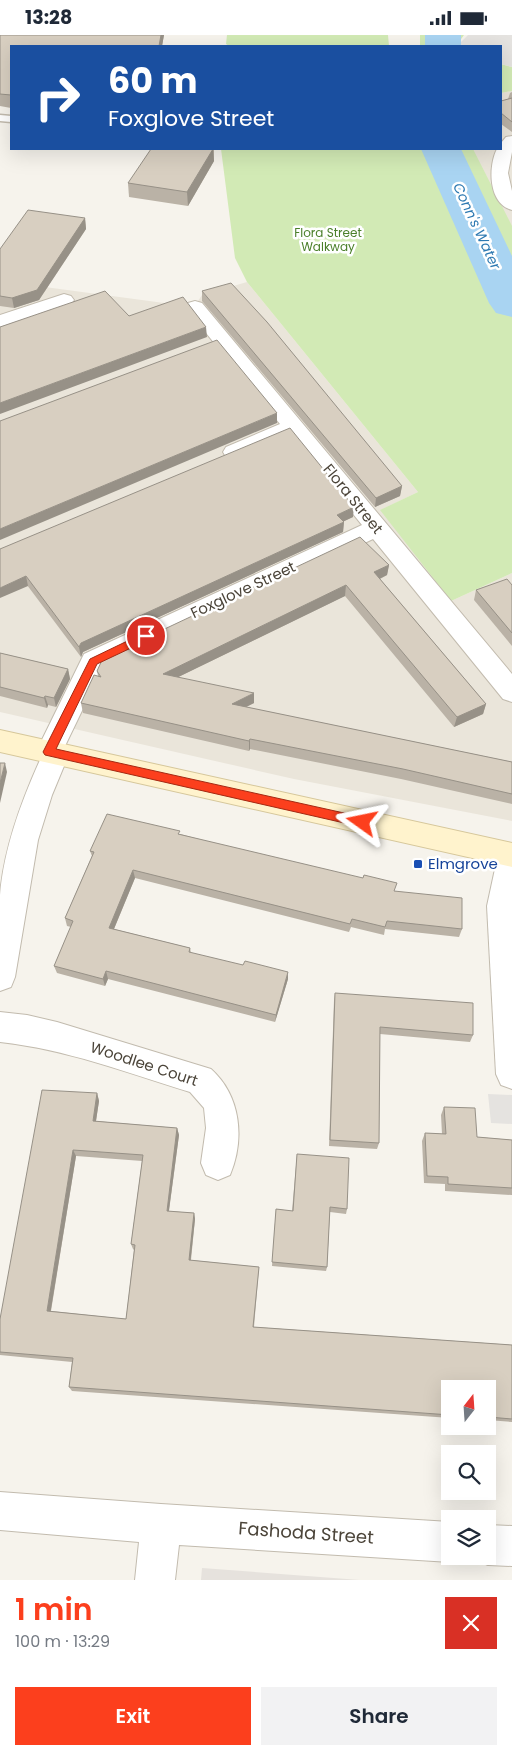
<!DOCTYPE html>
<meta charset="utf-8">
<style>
body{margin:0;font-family:Poppins,sans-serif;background:#f2f2f3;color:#1f2937;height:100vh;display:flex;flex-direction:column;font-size:19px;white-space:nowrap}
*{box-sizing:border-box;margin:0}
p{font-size:16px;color:#747a83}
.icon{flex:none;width:28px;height:28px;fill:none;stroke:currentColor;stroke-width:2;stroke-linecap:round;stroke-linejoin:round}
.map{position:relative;height:1545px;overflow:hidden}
.panel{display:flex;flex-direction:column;background:#fff;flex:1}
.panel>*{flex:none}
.banner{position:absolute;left:10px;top:10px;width:492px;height:105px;border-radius:0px;box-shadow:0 5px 20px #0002;background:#1a4fa0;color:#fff;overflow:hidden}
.needle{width:32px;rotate:17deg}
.fabs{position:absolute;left:441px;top:1345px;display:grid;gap:10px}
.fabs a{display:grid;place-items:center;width:55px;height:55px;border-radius:0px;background:#fff;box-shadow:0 5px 20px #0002;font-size:25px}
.pin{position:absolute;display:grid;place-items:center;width:42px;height:42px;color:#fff;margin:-21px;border:2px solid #fff;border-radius:50%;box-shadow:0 1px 5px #0007}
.me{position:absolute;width:55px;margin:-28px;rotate:282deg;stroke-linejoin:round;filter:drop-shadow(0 0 4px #0008)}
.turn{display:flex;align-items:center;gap:18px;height:105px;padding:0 15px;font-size:22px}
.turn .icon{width:65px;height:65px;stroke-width:2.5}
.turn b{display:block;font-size:35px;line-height:42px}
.round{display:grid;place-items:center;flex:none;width:52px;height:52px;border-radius:0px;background:#f2f2f3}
.headline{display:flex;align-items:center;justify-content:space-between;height:85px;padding:0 15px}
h1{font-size:30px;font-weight:600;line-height:38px;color:#fc3f1d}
.button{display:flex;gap:10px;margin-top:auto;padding:10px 15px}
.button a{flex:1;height:58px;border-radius:0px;background:#fc3f1d;color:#fff;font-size:20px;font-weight:600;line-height:58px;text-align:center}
.button a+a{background:#f2f2f3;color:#1f2937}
.status{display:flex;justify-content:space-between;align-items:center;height:35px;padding:0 25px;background:#fff;direction:ltr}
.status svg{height:14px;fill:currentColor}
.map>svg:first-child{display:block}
</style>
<div class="status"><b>13:28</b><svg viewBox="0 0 49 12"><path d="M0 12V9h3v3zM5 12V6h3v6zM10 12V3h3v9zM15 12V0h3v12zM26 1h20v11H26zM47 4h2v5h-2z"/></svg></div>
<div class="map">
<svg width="512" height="1545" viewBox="0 0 512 1545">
<rect width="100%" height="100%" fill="#f6f3ec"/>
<!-- residential -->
<g fill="#eae5da">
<polygon points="512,56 512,215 470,114 501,114 501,58"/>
<polygon points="0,246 194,272 202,260 247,247 418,457 381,475 451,566 512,538 512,786 294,744 0,677"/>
</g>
<!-- industrial -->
<polygon fill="#e6e2dd" points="202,1533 360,1545 201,1545"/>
<!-- green -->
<g fill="#d2eab5">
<polygon points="227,0 388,0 389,11 229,11 226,9"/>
<polygon points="420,0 464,0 456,11 420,11"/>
<polygon points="501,29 512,32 512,56 501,58"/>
<polygon points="221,114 473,114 512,191 512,538 451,566 380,475 418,457 247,247 235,223"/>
</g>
<!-- parking -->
<g fill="#e5e3e0">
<polygon points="468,0 512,0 512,32 501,29 501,11 457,11"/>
<polygon points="488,1059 512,1060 512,1089 491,1088"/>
</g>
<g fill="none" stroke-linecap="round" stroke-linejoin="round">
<!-- river -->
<g fill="#a9d4f2" fill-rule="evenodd">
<rect x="425" y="0" width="36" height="11"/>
<polygon points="421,114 461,114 512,221 512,282 496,278 489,268"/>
</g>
<!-- service casing -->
<g stroke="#c2bbae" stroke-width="3">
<polygon id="service" points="0,80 11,81 11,87 0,86"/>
</g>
<!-- minor casing -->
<g stroke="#c2bbae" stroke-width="2">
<g id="minor">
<path d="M512,101V117L508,138L512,156V175C488,169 488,131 497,114H501V108L506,102Z"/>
<polygon points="64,259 71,261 74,265 71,269 0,292 0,280"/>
<path d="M195,266L202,268L512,639V667L503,664L373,504L103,632L65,711L69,719L52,760L38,805L15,942L11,952L0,956C0,924 0,891 0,860C4,813 21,767 40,725L36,717L84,619L362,490L290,401L242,422L234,424L226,422L223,417L226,412L280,389L185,272L188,268Z"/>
<polygon points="512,808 512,1054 501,1050 496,1039 487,871 498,820 502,811"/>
<path d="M0,977L27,980L57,987L211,1034C241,1061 245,1104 230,1140L218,1145L206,1140L201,1128L206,1093L204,1073L190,1057C128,1038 65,1014 0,1007Z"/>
<polygon points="0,1457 161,1469 450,1487 450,1521 463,1521 450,1527 179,1510 175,1545 135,1545 139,1507 0,1495"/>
<polygon points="488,1490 512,1491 512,1531 488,1530 474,1524 473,1521 488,1521"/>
</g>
</g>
<!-- secondary casing -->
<g stroke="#d6c79b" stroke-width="2">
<polygon id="secondary" points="0,695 512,808 512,832 0,717"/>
</g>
<!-- service -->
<use href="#service" fill="#fff" fill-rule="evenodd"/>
<!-- minor -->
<use href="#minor" fill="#fff" fill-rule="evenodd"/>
<!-- secondary -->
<use href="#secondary" fill="#fff3cd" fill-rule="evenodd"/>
</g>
<!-- wall -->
<g fill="#bab2a6" fill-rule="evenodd">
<polygon points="0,0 164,0 162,11 11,11 11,73 0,71"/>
<polygon points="512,57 512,97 501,89 501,66 508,64 510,58"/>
<polygon points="214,114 214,126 188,171 129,162 128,148"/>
<polygon points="85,183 86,194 39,265 14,273 0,271 0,214"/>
<polygon points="202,256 402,451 400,461 375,472 202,266"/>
<polygon points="353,482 344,486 343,497 83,617 81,622 0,514"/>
<polygon points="389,530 387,540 380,544 486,669 483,679 454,692 345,561 178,642 254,668 246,672 512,727 512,769 401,744 250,714 249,716 83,678 81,668 98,641 97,636"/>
<polygon points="512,550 512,611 474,565 476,555"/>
<polygon points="0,618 68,634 70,644 56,672 48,670 47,673 0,661"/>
<polygon points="180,799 395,856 462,894 459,902 385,894 384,900 351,892 349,897 135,843 114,894 190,913 191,918 288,944 275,987 108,944 105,951 57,938 54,931 71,892 67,891 65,883 92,821 90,816"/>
<polygon points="335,958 473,1000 470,1007 380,999 379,1108 377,1114 329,1111 334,965"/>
<path d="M97,1058L99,1066L96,1086L177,1093L179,1100L169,1176L194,1178L195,1184L191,1225L259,1232L254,1292L512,1310V1387L488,1385V1354H450V1383L72,1356L69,1352L72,1327L0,1320V1284ZM76,1121L142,1126L131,1209L133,1214L134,1215L126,1284L51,1276Z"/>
<polygon points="444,1072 477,1102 512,1105 512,1160 445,1156 445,1149 424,1148 422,1106 425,1098 442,1099 441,1080"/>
<polygon points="297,1119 347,1174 346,1179 330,1177 327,1232 326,1236 272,1231 276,1174 292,1176"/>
</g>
<!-- shaded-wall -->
<g fill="#979187">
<polygon points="161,0 164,0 162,11 159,11"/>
<polygon points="213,114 214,126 188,171 187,157"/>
<polygon points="85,183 86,194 39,265 14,273 12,263"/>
<polygon points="206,292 207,302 0,379 0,368"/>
<polygon points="277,378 277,388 0,505 0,494"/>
<polygon points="402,451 400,461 375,472 376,463"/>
<polygon points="354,472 353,482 336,490 337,480"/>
<polygon points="344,487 343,497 83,617 81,622 79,612 81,608"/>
<polygon points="389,530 387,540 373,547 374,537"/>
<polygon points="26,541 28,551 0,563 0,553"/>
<polygon points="346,550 345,561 164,649 163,639"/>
<polygon points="68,634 70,644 56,672 54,663"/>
<polygon points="254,658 254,668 232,679 232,669"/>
<polygon points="45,661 48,670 47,673 44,663"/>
<polygon points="486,669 483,679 454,692 457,682"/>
<polygon points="250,704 250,714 249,716 249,706"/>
<polygon points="5,728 7,737 0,768 0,748"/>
<polygon points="133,835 135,843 111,901 109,893"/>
<polygon points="106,936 108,944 105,951 103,944"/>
<polygon points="288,937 288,944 275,987 276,980"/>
<polygon points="97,1058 99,1066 95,1092 93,1086"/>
<polygon points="177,1093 179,1100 168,1182 167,1176"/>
<polygon points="73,1115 76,1121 50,1280 47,1276"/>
<polygon points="194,1178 195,1184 190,1230 189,1225"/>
</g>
<!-- building -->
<g fill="#d8cfc1" stroke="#979187" fill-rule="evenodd">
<polygon points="0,0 161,0 159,11 11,11 11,60 0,59"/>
<polygon points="512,63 512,87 501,78 501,66"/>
<polygon points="151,114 213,114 187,157 128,148"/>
<polygon points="28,175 85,183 37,255 12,263 0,261 0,214"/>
<polygon points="231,248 267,287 402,451 376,463 202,256"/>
<polygon points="105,256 129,281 183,262 206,292 0,368 0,292"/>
<polygon points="217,305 277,378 0,494 0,386"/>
<polygon points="290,393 354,472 337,480 344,487 81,608 79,612 26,541 0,553 0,514"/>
<polygon points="360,502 389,530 374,537 486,669 457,682 346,550 163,639 254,658 232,669 512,727 512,759 403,734 250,704 249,706 81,668 94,640 101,642 97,636 103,623"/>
<polygon points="507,544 512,550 512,598 476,555"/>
<polygon points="0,618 68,634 54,663 45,661 44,663 0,652"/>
<polygon points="0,728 5,728 0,748"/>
<polygon points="107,779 180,796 178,799 363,843 364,840 397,848 394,856 462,863 462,894 387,886 385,892 352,884 350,889 133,835 109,893 190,913 189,917 243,930 245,926 288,937 276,980 106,936 103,944 54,931 73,886 65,883 94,817 90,816"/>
<polygon points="335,958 473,968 473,1000 380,992 379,1108 330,1105"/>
<path d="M42,1055L97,1058L93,1086L177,1093L167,1176L194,1178L189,1225L259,1232L253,1292L512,1310V1384L488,1382V1354H450V1380L69,1352L73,1323L0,1317V1284ZM73,1115L143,1120L131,1209L135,1210L126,1284L47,1276Z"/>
<polygon points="444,1072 475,1073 477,1102 512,1105 512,1153 448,1149 448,1142 427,1141 425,1098 446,1099"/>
<polygon points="297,1119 349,1123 347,1174 330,1172 327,1232 272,1227 276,1174 293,1176"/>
</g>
<!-- route -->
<polygon fill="#fc3f1d" stroke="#a42913" points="146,597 151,601 150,604 97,629 56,714 362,782 366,784 368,787 366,790 362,792 45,720 43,717 90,624"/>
<!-- markers -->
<rect fill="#1a4fb4" stroke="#fff" stroke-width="2" x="413" y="824" width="10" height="10" rx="2.5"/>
<g text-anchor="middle" stroke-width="5" stroke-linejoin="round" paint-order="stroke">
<!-- far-park labels -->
<g font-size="12" fill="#4a7f2a" stroke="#fff">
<text x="328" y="202">Flora Street<tspan x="328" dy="14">Walkway</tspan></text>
</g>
<!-- far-water labels -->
<g font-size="14" font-style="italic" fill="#2e7ab2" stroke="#fff">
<text transform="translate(477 191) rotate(65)" y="5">Conn's Water</text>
</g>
<!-- street labels -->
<g font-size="15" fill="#4b4439" stroke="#fff">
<text transform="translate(353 464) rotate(51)" y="5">Flora Street</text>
<text transform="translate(243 555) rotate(-25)" y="5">Foxglove Street</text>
<text transform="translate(144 1029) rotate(18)" y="5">Woodlee Court</text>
</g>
<!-- transit labels -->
<g font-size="15" fill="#164399" stroke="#fff" text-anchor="start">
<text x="428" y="834">Elmgrove</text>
</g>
<!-- near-street labels -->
<g font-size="18" fill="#4b4439" stroke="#fff">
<text transform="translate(306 1498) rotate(4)" y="6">Fashoda Street</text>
</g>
</g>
</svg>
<div class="fabs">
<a><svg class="needle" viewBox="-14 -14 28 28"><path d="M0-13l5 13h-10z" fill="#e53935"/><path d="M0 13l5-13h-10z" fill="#747a83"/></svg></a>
<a><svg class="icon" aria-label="search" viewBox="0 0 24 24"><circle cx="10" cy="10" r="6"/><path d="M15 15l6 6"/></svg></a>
<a><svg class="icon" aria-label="layers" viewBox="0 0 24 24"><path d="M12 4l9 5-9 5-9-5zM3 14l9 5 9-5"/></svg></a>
</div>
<div class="pin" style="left:146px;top:601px;background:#d93025"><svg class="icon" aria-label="arrive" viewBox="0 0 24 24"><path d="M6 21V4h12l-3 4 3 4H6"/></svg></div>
<svg class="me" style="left:362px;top:787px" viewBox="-20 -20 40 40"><path d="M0-17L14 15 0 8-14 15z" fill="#fc3f1d" stroke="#fff" stroke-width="4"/></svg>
<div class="banner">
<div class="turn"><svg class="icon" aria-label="right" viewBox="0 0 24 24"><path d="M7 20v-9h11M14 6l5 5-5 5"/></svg><div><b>60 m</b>Foxglove Street</div></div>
</div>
</div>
<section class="panel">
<div class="headline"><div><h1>1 min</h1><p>100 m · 13:29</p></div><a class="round" style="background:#d93025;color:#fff"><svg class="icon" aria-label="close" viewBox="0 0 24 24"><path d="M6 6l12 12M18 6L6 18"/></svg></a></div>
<div class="button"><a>Exit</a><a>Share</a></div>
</section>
